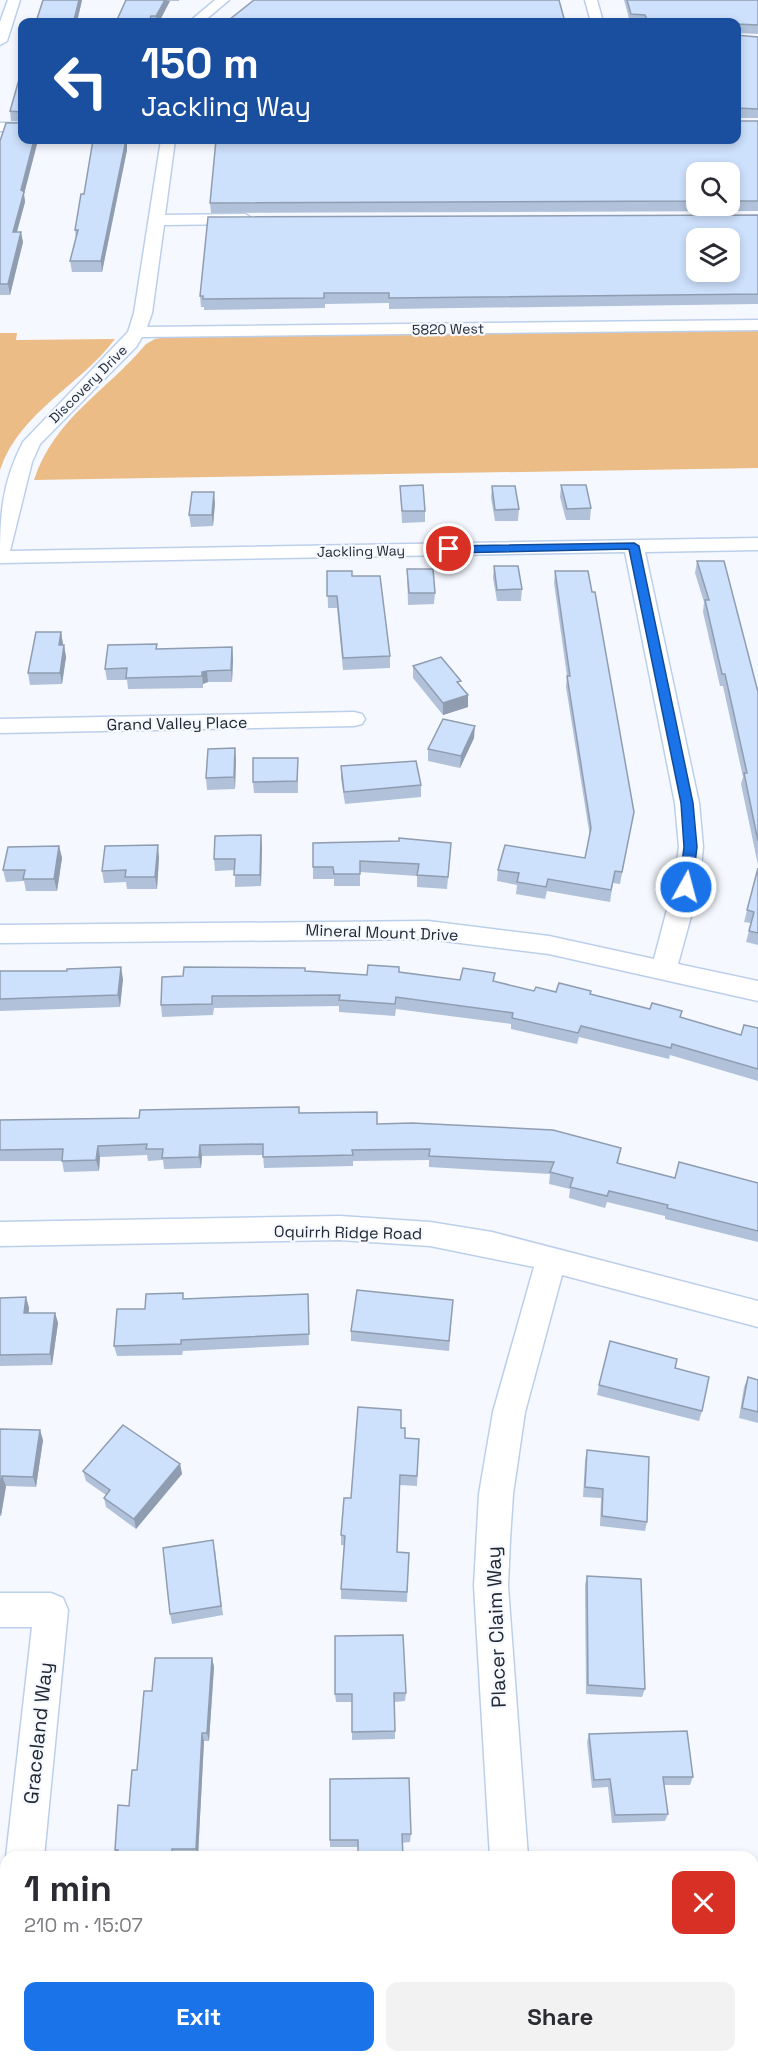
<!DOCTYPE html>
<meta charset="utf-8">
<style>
body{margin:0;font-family:"Space Grotesk",sans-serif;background:#f2f2f3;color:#2b2b33;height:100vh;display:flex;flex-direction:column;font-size:22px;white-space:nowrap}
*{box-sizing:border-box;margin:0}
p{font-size:20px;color:#7c7c81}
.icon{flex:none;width:33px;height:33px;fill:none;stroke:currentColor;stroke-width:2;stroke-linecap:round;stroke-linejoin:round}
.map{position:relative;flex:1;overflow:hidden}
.panel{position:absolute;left:0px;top:1851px;width:759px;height:212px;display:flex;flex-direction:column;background:#fff;border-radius:18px 18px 0 0;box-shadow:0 3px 9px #0003}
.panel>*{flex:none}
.hud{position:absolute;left:18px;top:18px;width:723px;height:126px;border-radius:12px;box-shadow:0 3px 9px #0003;background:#1a4fa0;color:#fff;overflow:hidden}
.buttons{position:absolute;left:686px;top:162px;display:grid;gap:12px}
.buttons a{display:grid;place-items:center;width:54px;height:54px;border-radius:12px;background:#fff;box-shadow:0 3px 9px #0003;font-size:30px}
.pin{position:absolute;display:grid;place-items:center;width:51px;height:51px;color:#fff;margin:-26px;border:3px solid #fff;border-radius:50%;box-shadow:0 2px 6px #0007}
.me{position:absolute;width:66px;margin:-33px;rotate:7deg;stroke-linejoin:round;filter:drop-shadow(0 0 4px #0008)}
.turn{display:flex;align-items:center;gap:21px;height:126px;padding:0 24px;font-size:27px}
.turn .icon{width:78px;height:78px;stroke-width:2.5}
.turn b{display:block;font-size:42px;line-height:51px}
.round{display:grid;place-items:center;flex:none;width:63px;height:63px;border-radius:12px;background:#f2f2f3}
.summary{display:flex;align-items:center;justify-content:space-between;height:102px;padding:0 24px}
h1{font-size:36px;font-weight:600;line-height:45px}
.action{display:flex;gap:12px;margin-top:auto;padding:12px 24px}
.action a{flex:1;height:69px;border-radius:12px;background:#1a73e8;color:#fff;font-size:24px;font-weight:600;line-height:69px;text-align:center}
.action a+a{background:#f2f2f3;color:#2b2b33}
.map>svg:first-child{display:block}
</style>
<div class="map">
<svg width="758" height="2062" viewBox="0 0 758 2062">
<rect width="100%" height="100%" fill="#f5f9ff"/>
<!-- green -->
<g fill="#ecbc87">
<path d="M758,331V468L34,480C55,417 106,392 146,344L155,339L170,336Z"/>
<path d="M0,333H17L16,340L115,339C80,386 20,411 0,470Z"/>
</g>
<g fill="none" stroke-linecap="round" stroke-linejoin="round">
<!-- minor casing -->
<g stroke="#bccfea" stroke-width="3">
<g id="minor">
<polygon points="8,0 20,0 7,41 0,45 0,22"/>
<polygon points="215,0 229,0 203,22 189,22"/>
<polygon points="585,0 597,0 603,22 591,22"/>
<rect x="0" y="123" width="22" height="8"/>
<path d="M161,140H175L165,215L245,214L253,219L245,224L164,225L152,313L147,327L758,320V330L142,337L136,347L40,444L32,462L10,551L758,538V550L645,552L699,803L703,847L699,887L678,964L758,981V1001L549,954L428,939L0,943V925L428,921L549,936L654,959L673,887L679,847L675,803L625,552L0,563C0,516 1,485 23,442L128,332L134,313Z"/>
<polygon points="354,712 362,714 365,719 362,724 354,726 0,733 0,719"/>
<polygon points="340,1216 430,1222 492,1232 758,1301 758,1327 562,1275 525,1412 513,1494 510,1540 508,1586 528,1857 490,1857 474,1586 479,1494 493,1412 534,1267 430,1246 340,1240 0,1246 0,1222"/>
<polygon points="0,1593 51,1593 63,1598 68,1610 44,1857 6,1857 32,1627 0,1627"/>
<polygon points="6,2022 6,2056 25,2056 25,2062 0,2062 0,2024"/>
<rect x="502" y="2056" width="42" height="6"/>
</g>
</g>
<!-- minor -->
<use href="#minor" fill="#fff" fill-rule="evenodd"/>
</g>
<!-- wall -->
<g fill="#b0c1d9" fill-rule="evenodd">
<polygon points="43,0 82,0 77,22 37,22"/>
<polygon points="126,0 179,0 179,1 170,1 159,22 116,22"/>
<polygon points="624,0 758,0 758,34 736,33 736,22 630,22"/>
<polygon points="736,35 758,37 758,118 736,118"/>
<polygon points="22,69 22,140 36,140 37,144 24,194 25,202 17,232 23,242 10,295 0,295 0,141 22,121 11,121 10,111"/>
<path d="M737,121H758V211L211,213L210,203L736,140ZM696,172H729V206H696Z"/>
<polygon points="127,140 127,150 102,272 72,272 70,261 76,239 75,230 84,194"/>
<polygon points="758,215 758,304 389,309 389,303 325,304 325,308 204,310 204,307 201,307 200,296"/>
<polygon points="561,485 591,508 590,520 566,520 560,497"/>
<polygon points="400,486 425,511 425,522 402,523"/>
<polygon points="492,486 519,509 518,521 495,521 491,498"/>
<polygon points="215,503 213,526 191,527 189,515"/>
<polygon points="697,561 758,692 758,865 741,784 743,777 723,686 720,686 703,612 704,602 695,573"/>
<polygon points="494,566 522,589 521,601 497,601 493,578"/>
<polygon points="407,569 435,593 434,604 408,605"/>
<polygon points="327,571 352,576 390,656 390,668 343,670 337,608 328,608"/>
<polygon points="555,571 634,812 620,884 613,883 610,902 547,891 545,899 516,894 517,885 497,881 498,870 585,858 590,837 566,687 567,676 554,583"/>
<polygon points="61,632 63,645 64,645 66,657 62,684 30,685 28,673"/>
<polygon points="232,647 233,659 232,682 208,682 203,684 203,688 128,689 127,680 107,680 105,669 157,649"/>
<polygon points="413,666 460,685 468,695 468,707 443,715 413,678"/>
<polygon points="474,738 460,768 428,761 428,749"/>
<polygon points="298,758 298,793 254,793 253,782"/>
<polygon points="236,760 235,789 207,790 206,778"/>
<polygon points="341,766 421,785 421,797 345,804 341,778"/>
<polygon points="313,843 450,855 447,889 417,887 417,876 360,872 360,886 334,886 334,879 313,879"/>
<polygon points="59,846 62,858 57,891 26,891 24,881 6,882 3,870"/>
<polygon points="262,847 261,886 235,887 235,870 215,871 214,859"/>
<polygon points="159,857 157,889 127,889 126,882 104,883 102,871"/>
<polygon points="758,868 758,945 746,942 751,923 744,922"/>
<polygon points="0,971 123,979 120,1007 0,1011"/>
<polygon points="305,971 367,975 399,972 460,980 494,981 534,991 556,992 591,991 591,994 650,1009 682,1011 680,1017 741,1035 758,1028 758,1081 670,1055 669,1059 579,1037 577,1044 511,1029 511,1024 396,1009 395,1016 339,1012 339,1006 214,1008 213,1015 162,1017 161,1005"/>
<polygon points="299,1113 377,1124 621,1148 618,1164 675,1178 758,1183 758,1242 665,1219 665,1216 607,1202 605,1208 569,1198 570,1189 549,1184 550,1174 429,1167 429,1160 353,1161 353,1166 264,1168 263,1155 202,1156 201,1168 164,1169 163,1160 148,1161 147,1155 100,1157 99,1171 64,1172 62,1161 0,1161 0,1120 139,1118"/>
<polygon points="308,1294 309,1345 183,1351 182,1355 117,1356 114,1346 184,1299"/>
<polygon points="26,1297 29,1308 29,1313 55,1313 58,1323 52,1365 0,1366 0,1298"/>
<polygon points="453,1300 449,1351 351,1341 351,1331"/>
<polygon points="675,1368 702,1411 699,1421 597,1395 599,1385"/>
<polygon points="748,1377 758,1380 758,1423 739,1418 744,1387"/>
<polygon points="401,1428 405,1438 419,1439 417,1486 400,1485 397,1552 409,1553 407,1602 341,1599 341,1589 344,1545 341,1545 341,1535 351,1498"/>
<polygon points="0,1429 43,1440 36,1487 6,1486 1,1516 0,1516"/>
<polygon points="587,1450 647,1522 645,1531 600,1526 601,1498 583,1497 585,1460"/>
<polygon points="180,1464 182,1474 136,1529 106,1507 104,1498 106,1495 86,1481 83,1471"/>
<polygon points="215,1549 223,1615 172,1624 170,1614"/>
<polygon points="587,1576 645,1689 642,1697 586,1694 585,1585"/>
<polygon points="212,1658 214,1667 209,1741 204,1741 198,1856 117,1857 115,1850 129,1806 137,1770 152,1691"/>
<polygon points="406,1693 405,1701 395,1702 395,1739 352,1740 352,1702 336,1702 335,1694"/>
<polygon points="589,1734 693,1777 690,1785 664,1785 668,1814 665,1821 612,1823 608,1787 592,1788 587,1742"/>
<polygon points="411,1834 410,1842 358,1847 330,1847 330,1840"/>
<rect x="350" y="2056" width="49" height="6"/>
</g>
<!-- shaded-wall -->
<g fill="#909db0">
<polygon points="79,0 82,0 77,22 74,22 74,20"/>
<polygon points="165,0 170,1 159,22 157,22 156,16"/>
<polygon points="34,140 36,140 37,144 24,194 25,202 14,242 13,232 21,190"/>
<polygon points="124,140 127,140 127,150 102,272 101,261"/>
<polygon points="21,232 23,242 10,295 8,284"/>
<polygon points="214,492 215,503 213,526 212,515"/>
<polygon points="61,632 63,644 61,657 59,645"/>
<polygon points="64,645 66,657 62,684 60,673"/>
<polygon points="232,647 233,659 232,682 231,670"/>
<polygon points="207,671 208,682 203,684 203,688 202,672"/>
<polygon points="468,695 468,707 443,715 443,703"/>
<polygon points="475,726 474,738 460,768 461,756"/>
<polygon points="235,748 236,760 235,789 234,777"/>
<polygon points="261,835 262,847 261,886 260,875"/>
<polygon points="158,845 159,857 157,889 155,877"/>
<polygon points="59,846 62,858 57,891 54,879"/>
<polygon points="121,967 123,979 120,1007 118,995"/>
<polygon points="200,1145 202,1156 201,1168 199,1157"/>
<polygon points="98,1146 100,1157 99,1171 96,1160"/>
<polygon points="26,1297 29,1308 27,1324 24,1313"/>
<polygon points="55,1313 58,1323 52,1365 50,1354"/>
<polygon points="40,1430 43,1440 36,1487 33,1477"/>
<polygon points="180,1464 182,1474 136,1529 134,1519"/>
<polygon points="2,1476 6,1486 1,1516 0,1513 0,1491"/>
<polygon points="212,1658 214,1667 209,1741 207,1733"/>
<polygon points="202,1733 204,1741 198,1856 196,1849"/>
<rect x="178" y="2056" width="3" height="6"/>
</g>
<!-- building -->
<g fill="#cde0fc" stroke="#909db0" stroke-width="1.5" fill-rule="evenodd">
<polygon points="43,0 79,0 74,20 65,20 65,22 36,22"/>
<polygon points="126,0 165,0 156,16 151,16 149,22 116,22"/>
<polygon points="254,0 559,0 565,22 224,22 227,19 230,19"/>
<polygon points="627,0 758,0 758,25 737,24 736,28 736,22 648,22 645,15 631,14"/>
<polygon points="736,35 758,37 758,109 737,108 736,112"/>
<polygon points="22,69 22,117 22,112 10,111"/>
<polygon points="736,120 737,121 758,121 758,201 729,201 729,172 696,172 696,201 210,203 216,140 736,140"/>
<polygon points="22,121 22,140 34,140 21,190 24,192 13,232 21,232 8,284 0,284 0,141 6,123 21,123"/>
<polygon points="93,140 126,140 101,261 70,261 78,230 75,230 81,194 84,194"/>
<path d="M758,215V294L389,298V293H324V298L203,299V296H200L208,217ZM696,238H729V272H696Z"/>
<polygon points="423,485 425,511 402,511 400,486"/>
<polygon points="561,485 586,485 591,508 567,509"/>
<polygon points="492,486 515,486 519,509 495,510"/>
<polygon points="192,492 214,492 212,515 189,515"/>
<polygon points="697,561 724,561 758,692 758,841 744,773 747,773 725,674 722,674 705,600 709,600"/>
<polygon points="494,566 518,566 522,589 497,590"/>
<polygon points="407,569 433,569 435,593 409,593"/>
<polygon points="327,571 352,571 352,576 380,576 390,656 343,658 337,596 327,596"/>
<polygon points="555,571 588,571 592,592 595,592 634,812 622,872 615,871 611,890 548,879 546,887 517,882 519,873 498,870 505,845 585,858 591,828 567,676 570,676"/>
<polygon points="36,632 61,632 59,645 64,645 60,673 28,673"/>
<polygon points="157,644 156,649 232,647 231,670 207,671 202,672 202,676 126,678 127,668 105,669 108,645"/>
<polygon points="441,657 461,681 457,682 468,695 443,703 413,666"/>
<polygon points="443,719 475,726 461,756 428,749"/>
<polygon points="235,748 234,777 206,778 208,749"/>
<polygon points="253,758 298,758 297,781 253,782"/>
<polygon points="416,761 421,785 344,792 341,766"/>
<polygon points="261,835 260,875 234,875 235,859 214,859 215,836"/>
<polygon points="399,838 451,843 448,877 417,875 419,864 360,861 360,874 334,874 333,867 313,867 313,843 399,841"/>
<polygon points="158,845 155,877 125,877 126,870 102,871 105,846"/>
<polygon points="59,846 54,879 23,879 25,870 3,870 8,847"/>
<polygon points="758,868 758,933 749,931 754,912 747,910"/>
<polygon points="368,965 399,967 399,972 460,980 463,968 495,973 493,981 534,991 536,987 556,992 559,983 591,991 590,994 650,1009 652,1003 682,1011 680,1017 741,1035 744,1025 758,1028 758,1069 672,1044 671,1048 581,1026 578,1033 512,1018 513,1013 396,997 395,1004 339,1000 340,995 212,996 212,1004 161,1005 162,977 183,976 184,967 305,968 305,971 367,975"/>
<polygon points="121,967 118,995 0,999 0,971 67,971 67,969"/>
<polygon points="299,1107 299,1113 377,1112 377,1124 412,1123 553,1130 621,1148 617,1163 675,1178 679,1162 758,1183 758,1231 667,1208 668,1205 609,1191 607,1196 570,1187 573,1178 550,1172 554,1162 429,1156 430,1149 352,1150 353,1155 263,1157 263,1144 200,1145 199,1157 162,1158 163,1149 146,1149 147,1144 98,1146 96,1160 62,1161 63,1149 0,1150 0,1120 139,1118 140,1110"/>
<polygon points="357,1290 453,1300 449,1341 351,1331"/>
<polygon points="183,1293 183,1299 308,1294 309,1334 181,1340 181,1344 114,1346 117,1309 145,1309 146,1294"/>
<polygon points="26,1297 24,1313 55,1313 50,1354 0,1355 0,1298"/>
<polygon points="610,1341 677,1359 675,1368 709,1377 702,1411 599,1385"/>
<polygon points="748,1377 758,1380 758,1412 742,1408"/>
<polygon points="358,1407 401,1410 401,1428 405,1428 405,1438 419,1439 417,1476 400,1475 397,1552 409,1553 407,1592 341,1589 345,1536 341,1535 344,1498 351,1498"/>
<polygon points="123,1425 180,1464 134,1519 104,1498 110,1490 83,1471"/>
<polygon points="0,1429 40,1430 33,1477 2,1476 0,1491"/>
<polygon points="587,1450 649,1457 647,1522 602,1516 603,1489 585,1487"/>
<polygon points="213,1540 221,1606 170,1614 163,1548"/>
<polygon points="587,1576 641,1579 645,1689 588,1685"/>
<polygon points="403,1635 406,1693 394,1693 395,1731 352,1732 352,1694 335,1694 335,1636"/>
<polygon points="155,1658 212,1658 207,1733 202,1733 196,1849 172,1849 172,1857 117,1857 118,1850 115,1850 118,1805 129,1806 132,1770 137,1770 144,1691 152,1691"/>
<polygon points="687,1731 693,1777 663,1777 668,1814 615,1815 610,1779 594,1780 589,1734"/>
<polygon points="409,1778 411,1834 402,1834 403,1857 358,1857 358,1840 330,1840 330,1779"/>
<polygon points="116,2056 178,2056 178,2062 115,2062"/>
<polygon points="350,2056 399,2056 399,2059 350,2061"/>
<polygon points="695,2060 695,2062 650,2062"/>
</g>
<!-- route -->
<polygon fill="#1a73e8" stroke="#114b97" stroke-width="1.5" points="634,543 639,546 693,803 697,847 692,887 686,891 679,887 684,847 681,803 629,549 449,553 444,549 449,546"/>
<g text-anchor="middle" stroke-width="4.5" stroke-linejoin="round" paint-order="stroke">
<!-- far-street labels -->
<g font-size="14" fill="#222933" stroke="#f5f9ff">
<text transform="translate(448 329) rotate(-1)" y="5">5820 West</text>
<text transform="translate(88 384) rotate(-45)" y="5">Discovery Drive</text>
<text transform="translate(361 551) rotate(-1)" y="5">Jackling Way</text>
</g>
<!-- street labels -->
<g font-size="16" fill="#222933" stroke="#f5f9ff">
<text transform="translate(177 723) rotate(-1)" y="6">Grand Valley Place</text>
<text transform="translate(382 932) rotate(2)" y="6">Mineral Mount Drive</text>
<text transform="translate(348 1232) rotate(1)" y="6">Oquirrh Ridge Road</text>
</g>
<!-- near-street labels -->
<g font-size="20" fill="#222933" stroke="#f5f9ff">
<text transform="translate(496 1627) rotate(-92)" y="7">Placer Claim Way</text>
<text transform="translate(38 1733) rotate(-84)" y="7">Graceland Way</text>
</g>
</g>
</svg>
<div class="buttons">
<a><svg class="icon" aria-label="search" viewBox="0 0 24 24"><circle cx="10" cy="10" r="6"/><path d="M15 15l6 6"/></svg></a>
<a><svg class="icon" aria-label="layers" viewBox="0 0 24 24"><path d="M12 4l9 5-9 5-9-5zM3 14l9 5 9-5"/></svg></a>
</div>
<div class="pin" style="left:449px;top:549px;background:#d93025"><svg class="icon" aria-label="arrive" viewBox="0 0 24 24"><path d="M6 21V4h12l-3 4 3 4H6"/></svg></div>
<svg class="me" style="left:686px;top:887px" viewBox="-20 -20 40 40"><circle r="17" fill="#1a73e8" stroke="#fff" stroke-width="3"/><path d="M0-11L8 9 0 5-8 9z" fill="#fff"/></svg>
<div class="hud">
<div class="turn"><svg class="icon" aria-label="left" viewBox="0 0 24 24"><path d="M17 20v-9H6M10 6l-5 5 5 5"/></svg><div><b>150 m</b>Jackling Way</div></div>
</div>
<section class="panel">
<div class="summary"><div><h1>1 min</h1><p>210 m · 15:07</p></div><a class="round" style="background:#d93025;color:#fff"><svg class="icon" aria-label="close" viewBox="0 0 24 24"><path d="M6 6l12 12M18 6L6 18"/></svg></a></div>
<div class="action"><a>Exit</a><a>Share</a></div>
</section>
</div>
